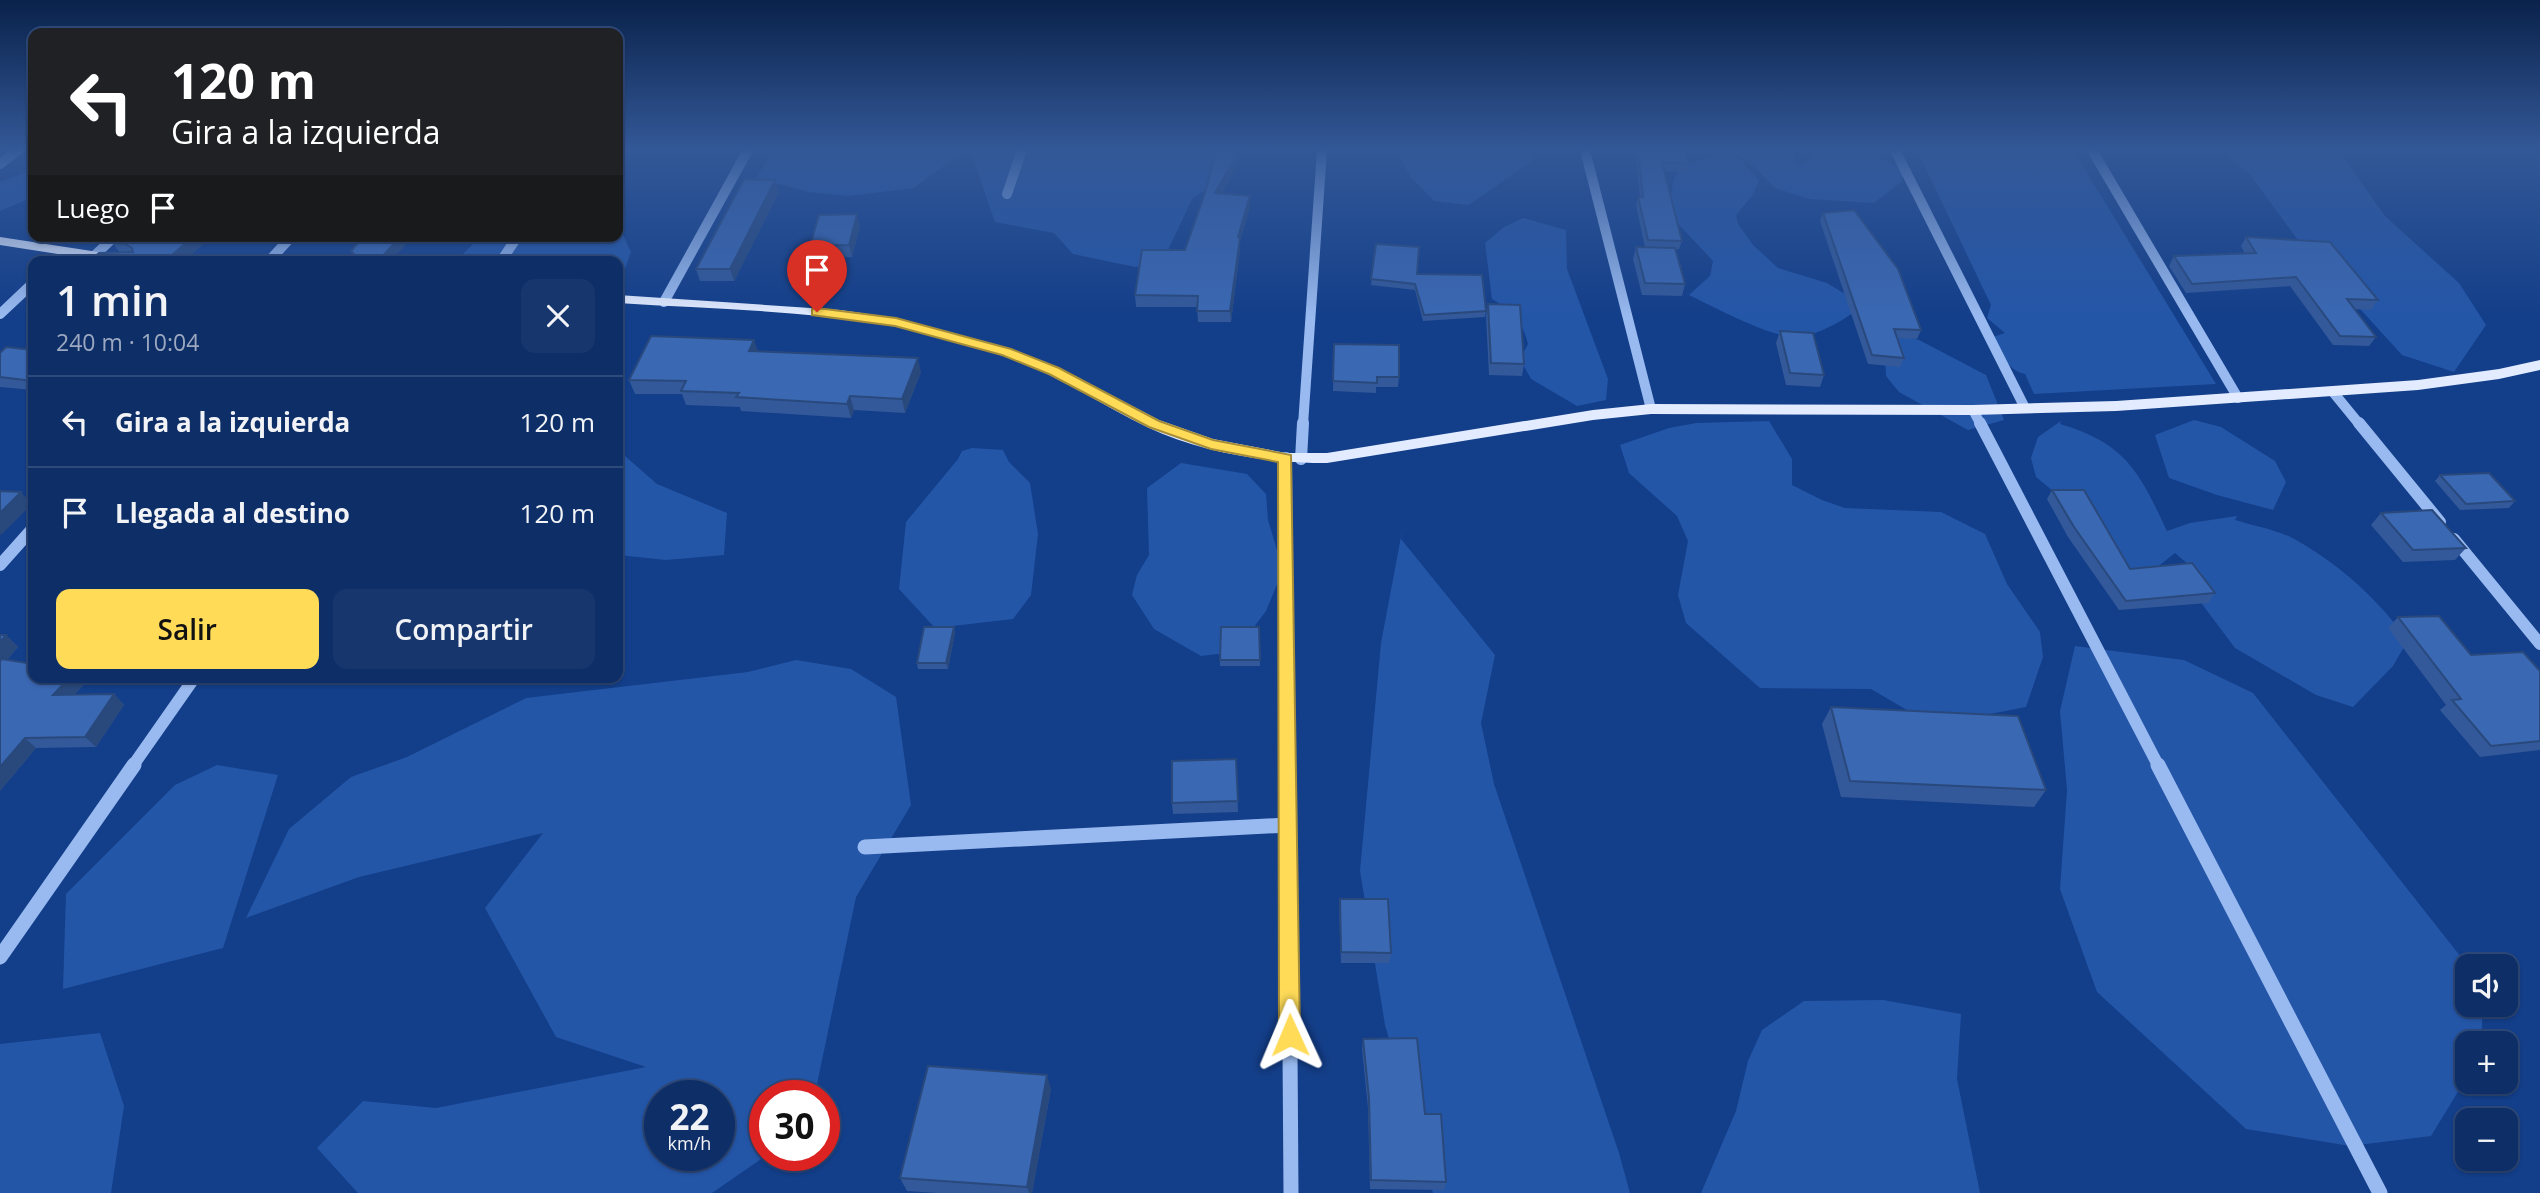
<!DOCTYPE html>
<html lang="es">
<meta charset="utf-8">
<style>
body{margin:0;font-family:"Open Sans",sans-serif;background:#17366d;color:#f1f3f6;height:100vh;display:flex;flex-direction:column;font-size:26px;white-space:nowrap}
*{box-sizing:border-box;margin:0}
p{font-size:23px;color:#9ba8c0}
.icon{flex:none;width:38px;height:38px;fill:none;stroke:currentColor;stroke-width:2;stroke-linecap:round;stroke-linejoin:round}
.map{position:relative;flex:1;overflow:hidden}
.sheet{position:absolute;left:28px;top:256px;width:595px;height:427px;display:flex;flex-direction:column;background:#0e2e67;border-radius:14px;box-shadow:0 2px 5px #0004,0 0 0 2px #2e4a7b}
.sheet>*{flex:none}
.guide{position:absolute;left:28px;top:28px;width:595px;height:214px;border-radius:14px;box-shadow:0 2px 5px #0004,0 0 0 2px #2e4a7b;background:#202124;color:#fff;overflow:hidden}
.tools{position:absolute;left:2455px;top:954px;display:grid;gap:14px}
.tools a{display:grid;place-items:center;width:63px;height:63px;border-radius:14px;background:#0e2e67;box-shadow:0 2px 5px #0004,0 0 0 2px #2e4a7b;font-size:35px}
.speed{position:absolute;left:644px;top:1080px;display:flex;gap:14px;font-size:35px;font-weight:700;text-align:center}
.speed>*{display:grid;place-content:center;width:91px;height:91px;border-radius:50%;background:#0e2e67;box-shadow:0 2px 5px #0004,0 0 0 2px #2e4a7b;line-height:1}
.speed small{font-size:18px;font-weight:400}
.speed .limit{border:10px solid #d22;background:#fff;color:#111}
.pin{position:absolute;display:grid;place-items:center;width:60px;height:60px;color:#fff;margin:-72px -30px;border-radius:50% 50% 50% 0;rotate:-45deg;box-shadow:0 0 7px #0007}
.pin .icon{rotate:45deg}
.me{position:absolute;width:77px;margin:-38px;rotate:359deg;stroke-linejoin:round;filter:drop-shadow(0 0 5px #0008)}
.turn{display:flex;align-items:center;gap:24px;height:147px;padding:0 28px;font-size:32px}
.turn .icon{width:91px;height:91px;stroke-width:2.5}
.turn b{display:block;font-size:49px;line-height:60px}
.then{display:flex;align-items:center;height:66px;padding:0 28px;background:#0003;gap:14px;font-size:26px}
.round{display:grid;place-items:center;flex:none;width:74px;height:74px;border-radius:14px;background:#17366d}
.overview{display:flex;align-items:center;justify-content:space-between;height:119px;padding:0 28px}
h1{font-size:42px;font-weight:600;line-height:52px}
.primary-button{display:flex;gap:14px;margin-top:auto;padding:14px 28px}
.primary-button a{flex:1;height:80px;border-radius:14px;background:#ffdb58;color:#111;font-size:28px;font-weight:600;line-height:80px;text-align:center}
.primary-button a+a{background:#17366d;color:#f1f3f6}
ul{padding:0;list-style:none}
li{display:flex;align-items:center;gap:21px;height:91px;padding:0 28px;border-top:2px solid #2e4a7b}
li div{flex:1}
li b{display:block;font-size:26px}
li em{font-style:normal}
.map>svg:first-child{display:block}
</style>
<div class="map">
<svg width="2540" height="1193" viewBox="0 0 2540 1193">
<rect width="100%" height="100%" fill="#133e89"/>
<!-- green -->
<g fill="#2456a8" fill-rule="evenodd">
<polygon points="782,150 965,150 914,188 848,196 809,192 756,178 771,154"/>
<polygon points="970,150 1213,150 1226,175 1192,199 1162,263 1135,267 1073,254 1054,233 995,222"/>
<polygon points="1396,150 1529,150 1536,158 1469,205 1434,201 1410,176"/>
<path d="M1731,150H1790L1798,166L1810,160L1816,151C1852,144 1876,155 1906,172L1901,182L1874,203L1809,199L1775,188L1757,169Z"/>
<path d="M1917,150H2073L2216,384L2034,394L2025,374C2006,369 2001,354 1993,337L2005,333L1987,318L1991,305Z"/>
<polygon points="2221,150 2338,150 2385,216 2459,283 2486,325 2454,372 2402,355 2301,244 2250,175"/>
<path d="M1725,153L1741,160L1759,181L1752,196L1736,215L1738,224L1753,245L1778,268L1827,283L1863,305C1847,319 1822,333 1800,337C1777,341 1712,306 1689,295L1710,276L1713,261L1671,216C1670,165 1679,165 1725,153Z"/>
<polygon points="33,169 33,197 0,211 0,182"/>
<path d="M1523,218L1566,230L1567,269L1608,379L1606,400L1577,406L1531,379L1520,359L1528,344C1522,320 1513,311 1492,299L1485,243L1504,227Z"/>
<polygon points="618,224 631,252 618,290 618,261 458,259 481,236 618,236"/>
<polygon points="1898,335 1919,340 1986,375 2004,420 1968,430 1899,392 1886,376 1885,356 1900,343 1889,346"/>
<polygon points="2194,420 2221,427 2275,461 2286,482 2273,510 2217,495 2169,478 2155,435"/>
<polygon points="1769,421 1792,459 1792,485 1822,500 1845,508 1941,512 1985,534 2007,584 2040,632 2043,657 2026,707 1949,722 1912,713 1871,689 1760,688 1686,623 1678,595 1688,541 1677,516 1629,473 1620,445 1669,428 1696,423"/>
<path d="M2061,421L2060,424C2127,444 2139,472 2167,531L2190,523L2237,516L2235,520C2254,526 2279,530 2296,540C2343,567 2375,597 2408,640L2393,666L2353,707L2316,695L2235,648L2202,604L2203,577L2175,553L2150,573L2127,571L2064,500L2036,477L2031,458L2038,437Z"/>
<polygon points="972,448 1003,450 1009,462 1030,483 1038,534 1031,595 1013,619 935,628 899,589 906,522 958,459 962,451"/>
<polygon points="618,450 657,484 727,513 724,555 666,560 618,555"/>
<polygon points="1181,463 1247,474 1266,494 1268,520 1283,570 1266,611 1235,652 1201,656 1154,629 1132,595 1137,575 1149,555 1147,488"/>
<polygon points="1403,526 1401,539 1495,655 1481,723 1494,784 1619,1153 1630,1193 1433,1193 1385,1025 1360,871 1381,643"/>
<polygon points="2075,646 2184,660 2253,693 2468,966 2468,1004 2483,1005 2481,1043 2468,1043 2467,1077 2431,1136 2350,1146 2246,1129 2097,992 2060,889 2067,790 2060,711"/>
<path d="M796,660L851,669L896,697L911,805L856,897L816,1089L812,1095L765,1096V1155H767L712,1193H358L317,1148L363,1101L436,1108L646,1067L556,1037L485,908L543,833L359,877L246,918L289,829L351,777L407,757L526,698L748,672ZM660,1096H719V1155H660Z"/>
<polygon points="217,765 278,775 223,948 63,989 66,894 175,785"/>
<polygon points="1883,1000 1961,1014 1957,1079 1980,1193 1701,1193 1736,1111 1748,1061 1762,1030 1804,1001"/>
<polygon points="100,1033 124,1106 111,1193 0,1193 0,1044"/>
</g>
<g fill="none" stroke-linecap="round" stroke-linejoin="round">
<!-- minor-far2 -->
<g stroke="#99baf0" stroke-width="10">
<polyline points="1585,150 1651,409"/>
<polyline points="1895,150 2025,408"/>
<polyline points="2092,150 2238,398"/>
<polyline points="0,164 18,150"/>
<polyline points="1007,194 1022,150"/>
<polyline points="93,257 115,236"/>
<polyline points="57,261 65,253"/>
<polyline points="269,261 292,236"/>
<polyline points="501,261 518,236"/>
<polyline points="664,302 748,150"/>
<polyline points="0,314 33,283"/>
<polyline points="2333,392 2360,425"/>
<polyline points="1973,410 1981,425"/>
<polyline points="1303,425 1322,150"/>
</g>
<!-- minor-far1 -->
<g stroke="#99baf0" stroke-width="12">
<polyline points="1980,423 2159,767"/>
<polyline points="2359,423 2440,522"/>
<polyline points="1286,458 1288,767"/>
<polyline points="1301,459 1303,423"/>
<polyline points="2454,539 2540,644"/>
<polyline points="0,565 33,528"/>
<polyline points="132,767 195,677"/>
</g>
<!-- minor -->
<g stroke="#99baf0" stroke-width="15">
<polyline points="1288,765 1291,1193"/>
<polyline points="2158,765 2380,1193"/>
<polyline points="865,847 1287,825"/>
<polyline points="0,957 134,765"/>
</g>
<!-- major -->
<g fill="#e2ebff" fill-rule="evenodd">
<polygon points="0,237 131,257 138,261 103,261 0,245"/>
<path d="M618,295L840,310L896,318L1012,349L1059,368L1159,420L1213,439L1286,453H1327L1593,410L1651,404L1973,405L2116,401L2418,380L2499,369L2540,360V370L2499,379L2418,390L2116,411L1973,415L1651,414L1593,420L1327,463C1267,463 1202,453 1147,427C1098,403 1052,371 1000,355C965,344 928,332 892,326C802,310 709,309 618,303Z"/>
</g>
</g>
<!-- wall -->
<g fill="#33599a">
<polygon points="1216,150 1246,150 1221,194 1250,196 1250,207 1240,241 1240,249 1231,322 1198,322 1197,307 1136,307 1135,295 1185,250 1205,193"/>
<polygon points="1635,150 1686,150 1688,164 1686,172 1664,171 1682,241 1679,249 1675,249 1685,284 1682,296 1642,295 1633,259 1636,247 1645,247 1636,205 1638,197 1640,197"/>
<polygon points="779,192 734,281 700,281 696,269"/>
<polygon points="1823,213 1921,330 1917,339 1897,338 1904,358 1900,367 1868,364 1820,221"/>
<polygon points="860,226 852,257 814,258 810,246"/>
<polygon points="119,236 212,236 184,261 90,261 120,253 112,242"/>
<polygon points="252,236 278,236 276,238"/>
<polygon points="2246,237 2378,300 2371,310 2354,309 2376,337 2369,346 2333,345 2290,286 2186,293 2169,266 2174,256 2245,254 2241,246"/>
<polygon points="1376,244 1417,274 1486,311 1485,317 1423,321 1415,290 1371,285"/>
<polygon points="351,251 391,261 357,261"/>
<polygon points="1488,304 1524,364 1522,376 1489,375 1486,316"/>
<polygon points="1780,331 1824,375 1820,387 1786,385 1776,343"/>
<polygon points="1334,344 1399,377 1398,387 1376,387 1376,393 1333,391"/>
<polygon points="33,350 33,390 0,387 0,353"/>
<polygon points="758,352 921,372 905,413 854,410 851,418 741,411 740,407 686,405 682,394 635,394 629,380"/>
<polygon points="2440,475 2515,501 2509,508 2460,510 2435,481"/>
<polygon points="2052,490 2130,569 2215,593 2208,603 2119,610 2068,537 2047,499"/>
<polygon points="2381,513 2466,548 2455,560 2403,562 2371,525"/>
<polygon points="2398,617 2471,655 2540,671 2540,750 2480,757 2440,710 2446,705 2388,628"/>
<polygon points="954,627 955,633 948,669 918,669 917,663"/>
<polygon points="1259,627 1260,666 1220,666 1220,660"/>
<polygon points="0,635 6,635 18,647 7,660 33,677 85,677 88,680 74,695 114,694 124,705 96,747 36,748 0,791"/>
<polygon points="1831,707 2046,790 2034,807 1841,797 1822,724"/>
<polygon points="1236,759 1238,812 1173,814 1172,803"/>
<polygon points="1340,899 1391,953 1389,963 1341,963 1339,909"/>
<polygon points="1363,1039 1446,1182 1444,1190 1370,1189 1368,1108 1362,1049"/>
<polygon points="1051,1089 1032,1193 938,1193 907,1191 900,1178"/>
</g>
<!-- shaded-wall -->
<g fill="#29497d">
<polygon points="1240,150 1246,150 1216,204 1215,193"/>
<polygon points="775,180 779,192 734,281 730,269"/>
<polygon points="1250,196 1250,207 1240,241 1240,249 1231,322 1230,311 1238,237"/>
<polygon points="857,214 860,226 852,257 849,245"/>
<polygon points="194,236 212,236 184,261 165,261"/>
<polygon points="401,236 414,236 391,261 378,261"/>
<polygon points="754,340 759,354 749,351"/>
<polygon points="918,358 921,372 905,413 902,399"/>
<polygon points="850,396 854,410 851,418 847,404"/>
<polygon points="21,492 32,504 1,535 0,534 0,513"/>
<polygon points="954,627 955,633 948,669 946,663"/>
<polygon points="6,635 18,647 0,668 0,642"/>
<polygon points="70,677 85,677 88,680 64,706 53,695"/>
<polygon points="114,694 124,705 96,747 85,737"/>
<polygon points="25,738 36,748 0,791 0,767"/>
<polygon points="1047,1075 1051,1089 1032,1193 1029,1193 1027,1187"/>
</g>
<!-- building -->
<g fill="#3b68b3" stroke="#29497d" stroke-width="2">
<polygon points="1216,150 1240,150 1215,193 1250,196 1238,237 1240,238 1230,311 1197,311 1198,296 1135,295 1142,250 1185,250 1205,193"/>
<polygon points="1638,150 1686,150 1688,164 1662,162 1682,241 1648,240 1638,197 1643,197"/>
<polygon points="744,179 775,180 730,269 696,269"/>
<polygon points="1854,210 1898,269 1921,330 1894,329 1904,358 1872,355 1823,213"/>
<polygon points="857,214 849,245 810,246 819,215"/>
<polygon points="119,236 194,236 165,261 90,261 99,253 133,252 132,248 125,244 112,242"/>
<polygon points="364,236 401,236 378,261 361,261 351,251"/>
<polygon points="2246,237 2330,242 2378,300 2347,299 2376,337 2340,336 2296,277 2192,284 2174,256 2256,253"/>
<polygon points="1376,244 1419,247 1417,274 1482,275 1486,311 1424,315 1415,284 1371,279"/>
<polygon points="1636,247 1675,248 1685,284 1645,283"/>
<polygon points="1488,304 1520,305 1524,364 1491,363"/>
<polygon points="1780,331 1813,333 1824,375 1790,373"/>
<polygon points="651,336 754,340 749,351 918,358 902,399 850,396 847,404 736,397 739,393 681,391 686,381 629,380"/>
<polygon points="1334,344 1399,345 1399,377 1377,377 1377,383 1333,381"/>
<polygon points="6,347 33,350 33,381 0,377 0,353"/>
<polygon points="2489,473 2515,501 2466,504 2440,475"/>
<polygon points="2052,490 2084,490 2130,569 2192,563 2215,593 2126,601 2074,527"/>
<polygon points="0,491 21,492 0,513"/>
<polygon points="2432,510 2466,548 2413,550 2381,513"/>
<polygon points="2439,616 2471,655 2523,652 2540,671 2540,741 2491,746 2452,700 2461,699 2398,617"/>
<polygon points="924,627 954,627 946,663 917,663"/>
<polygon points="1221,627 1259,627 1260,660 1220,660"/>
<polygon points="0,635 6,635 0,642"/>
<polygon points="2,659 33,664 33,677 70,677 53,695 114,694 85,737 25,738 0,767 0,661"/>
<polygon points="1831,707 2018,716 2046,790 1850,781"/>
<polygon points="1236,759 1238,801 1172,803 1172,761"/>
<polygon points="1340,899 1388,899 1391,953 1341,952"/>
<polygon points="1417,1038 1425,1114 1441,1114 1446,1182 1371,1180 1369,1098 1363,1039"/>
<polygon points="928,1066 1047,1075 1027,1187 900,1178"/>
</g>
<!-- sky -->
<linearGradient id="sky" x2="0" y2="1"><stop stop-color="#0a224b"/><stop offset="0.47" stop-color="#335897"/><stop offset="1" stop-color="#335897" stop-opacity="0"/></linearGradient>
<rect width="2540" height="317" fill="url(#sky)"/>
<!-- route -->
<polygon fill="#ffdb58" stroke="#a68e39" stroke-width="2" points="817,308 896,318 1011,349 1059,368 1159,421 1213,440 1291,455 1300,1035 1297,1042 1290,1045 1282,1042 1279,1035 1278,462 1211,449 1149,427 1049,374 1002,355 895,326 812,315 812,309"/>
</svg>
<div class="tools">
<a><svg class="icon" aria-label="sound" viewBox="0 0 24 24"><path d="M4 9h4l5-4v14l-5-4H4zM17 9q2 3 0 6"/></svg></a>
<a>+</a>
<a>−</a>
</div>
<div class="speed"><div>22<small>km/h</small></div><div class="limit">30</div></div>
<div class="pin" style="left:817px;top:312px;background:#d93025"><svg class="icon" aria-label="arrive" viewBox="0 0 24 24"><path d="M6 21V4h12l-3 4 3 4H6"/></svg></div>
<svg class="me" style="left:1290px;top:1035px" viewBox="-20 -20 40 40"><path d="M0-17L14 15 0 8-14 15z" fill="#ffdb58" stroke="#fff" stroke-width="4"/></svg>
<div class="guide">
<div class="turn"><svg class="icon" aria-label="left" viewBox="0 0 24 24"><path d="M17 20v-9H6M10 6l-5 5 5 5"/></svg><div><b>120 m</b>Gira a la izquierda</div></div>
<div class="then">Luego<svg class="icon" aria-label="arrive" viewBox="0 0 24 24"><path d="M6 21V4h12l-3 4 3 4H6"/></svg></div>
</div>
<section class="sheet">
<div class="overview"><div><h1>1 min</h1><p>240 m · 10:04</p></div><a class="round"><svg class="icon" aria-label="close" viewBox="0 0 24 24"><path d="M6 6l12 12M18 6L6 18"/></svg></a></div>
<ul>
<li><svg class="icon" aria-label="left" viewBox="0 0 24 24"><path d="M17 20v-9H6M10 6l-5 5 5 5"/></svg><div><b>Gira a la izquierda</b></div><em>120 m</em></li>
<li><svg class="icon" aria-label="arrive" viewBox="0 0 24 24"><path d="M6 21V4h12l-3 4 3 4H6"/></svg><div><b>Llegada al destino</b></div><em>120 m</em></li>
</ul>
<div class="primary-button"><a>Salir</a><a>Compartir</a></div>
</section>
</div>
